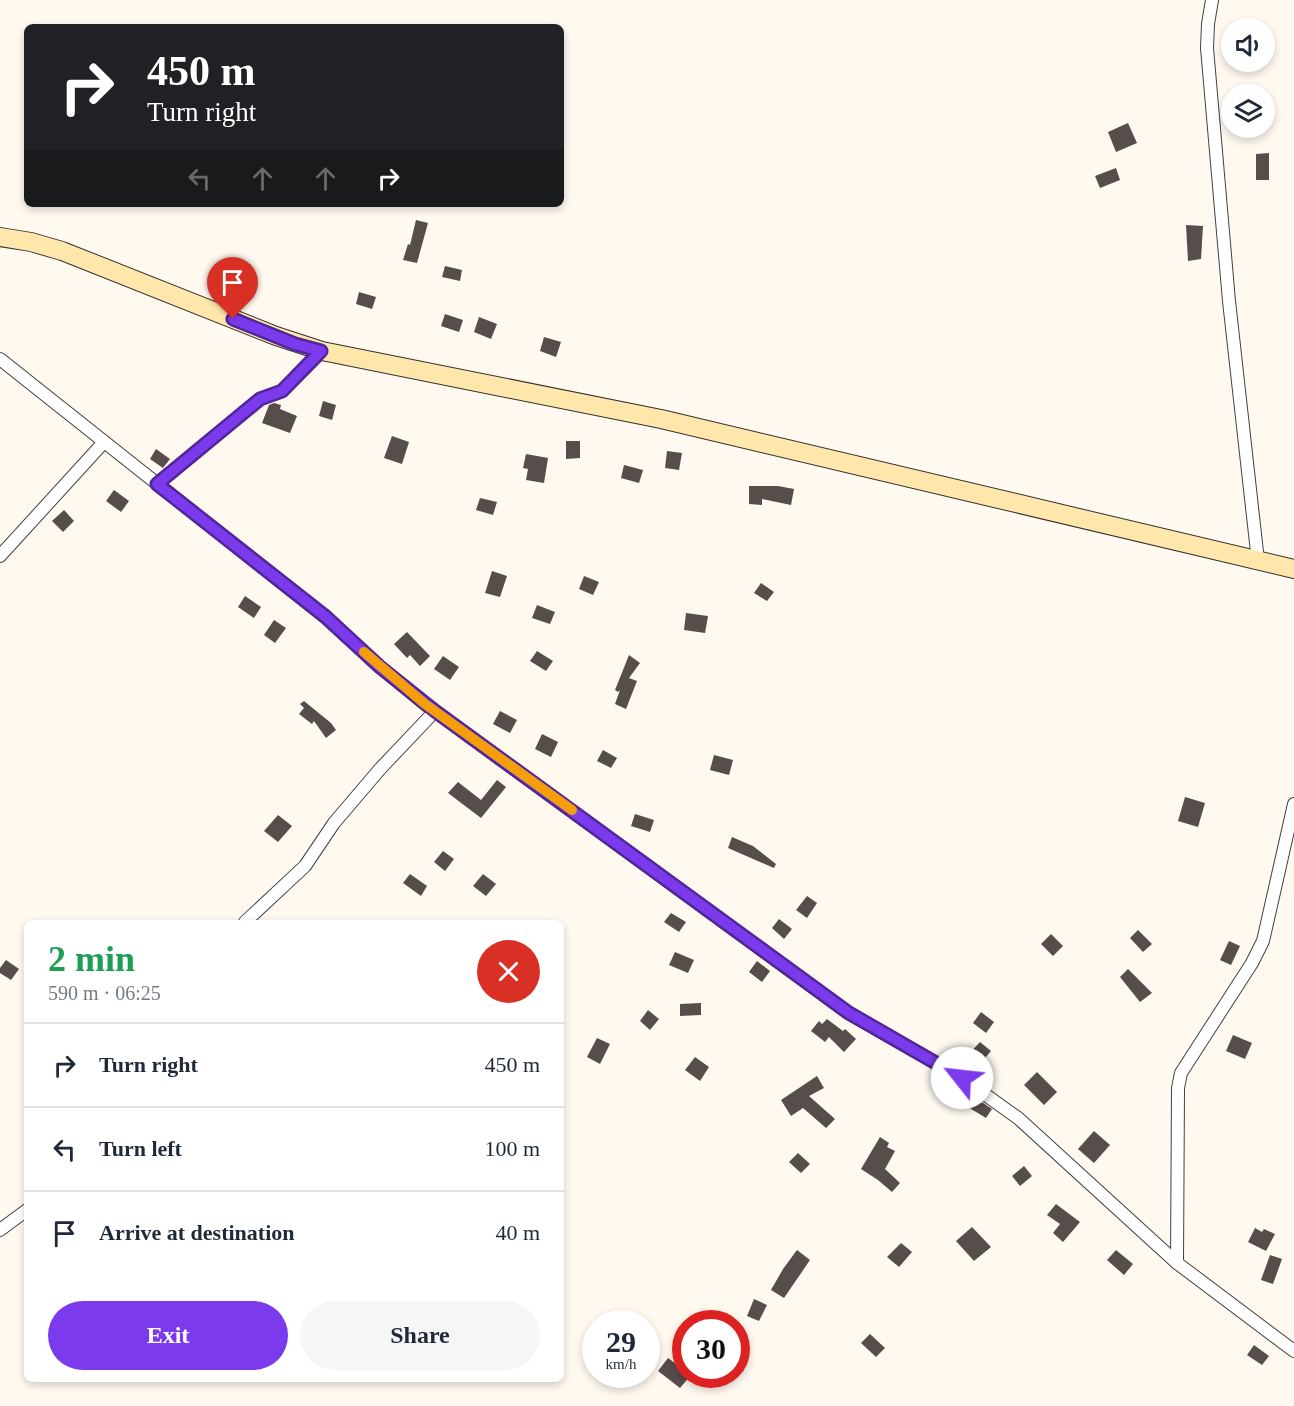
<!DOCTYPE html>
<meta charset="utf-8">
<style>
body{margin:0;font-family:Georgia,serif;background:#f6f6f7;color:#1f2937;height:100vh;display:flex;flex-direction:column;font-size:22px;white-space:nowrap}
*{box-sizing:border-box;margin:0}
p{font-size:20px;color:#747a83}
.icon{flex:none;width:33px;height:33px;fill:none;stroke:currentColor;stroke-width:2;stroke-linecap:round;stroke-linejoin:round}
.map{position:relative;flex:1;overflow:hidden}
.panel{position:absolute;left:24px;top:920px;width:540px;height:462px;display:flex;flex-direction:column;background:#fff;border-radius:9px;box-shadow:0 3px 9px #0003}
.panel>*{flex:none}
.guide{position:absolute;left:24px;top:24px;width:540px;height:183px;border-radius:9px;box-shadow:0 3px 9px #0003;background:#202124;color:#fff;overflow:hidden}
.buttons{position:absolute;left:1221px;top:18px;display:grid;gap:12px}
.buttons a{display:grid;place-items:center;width:54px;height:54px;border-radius:50%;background:#fff;box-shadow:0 3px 9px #0003;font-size:30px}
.speed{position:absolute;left:582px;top:1310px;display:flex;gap:12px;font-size:30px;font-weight:700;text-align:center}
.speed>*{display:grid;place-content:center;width:78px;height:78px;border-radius:50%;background:#fff;box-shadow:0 3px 9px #0003;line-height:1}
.speed small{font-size:15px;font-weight:400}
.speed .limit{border:9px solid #d22;background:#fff;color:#111}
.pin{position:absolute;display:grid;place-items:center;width:51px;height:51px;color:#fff;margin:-62px -26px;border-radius:50% 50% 50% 0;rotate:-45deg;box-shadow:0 0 6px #0007}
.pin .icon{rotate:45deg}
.me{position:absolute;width:66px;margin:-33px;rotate:299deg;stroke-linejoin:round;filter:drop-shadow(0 0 4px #0008)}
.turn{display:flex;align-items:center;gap:21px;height:126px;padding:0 24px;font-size:27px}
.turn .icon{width:78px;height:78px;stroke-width:2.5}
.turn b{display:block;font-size:42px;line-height:51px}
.lanes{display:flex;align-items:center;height:57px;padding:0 24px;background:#0003;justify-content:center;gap:30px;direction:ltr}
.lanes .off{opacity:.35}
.round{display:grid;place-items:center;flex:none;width:63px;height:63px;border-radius:32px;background:#f6f6f7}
.head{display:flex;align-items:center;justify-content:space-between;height:102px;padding:0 24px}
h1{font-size:36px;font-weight:700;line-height:45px;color:#1e9e55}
.action{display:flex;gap:12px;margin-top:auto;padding:12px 24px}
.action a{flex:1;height:69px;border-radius:36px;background:#7c3aed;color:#fff;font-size:24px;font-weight:700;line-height:69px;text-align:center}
.action a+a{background:#f6f6f7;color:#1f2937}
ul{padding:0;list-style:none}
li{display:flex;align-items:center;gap:18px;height:84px;padding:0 24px;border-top:2px solid #e0e1e3}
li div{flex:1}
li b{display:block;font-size:22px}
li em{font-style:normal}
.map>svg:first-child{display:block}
</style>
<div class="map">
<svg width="1294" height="1406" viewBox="0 0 1294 1406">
<rect width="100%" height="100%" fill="#fff9f0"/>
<!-- building -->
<g fill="#574d4a">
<polygon points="1128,123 1137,143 1116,152 1108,132"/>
<polygon points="1269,153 1269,180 1256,180 1256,154"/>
<polygon points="1116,168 1120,180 1100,188 1095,176"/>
<polygon points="416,220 428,223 417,263 403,260 408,244 410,245"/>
<polygon points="1186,225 1203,226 1201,259 1188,261"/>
<polygon points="445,266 462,270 460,281 442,277"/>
<polygon points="359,292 376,297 372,309 356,304"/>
<polygon points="445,314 463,320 459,332 441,326"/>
<polygon points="479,317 497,324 491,339 474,332"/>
<polygon points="544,337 561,342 556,357 540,351"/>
<polygon points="323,401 336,405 332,420 319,416"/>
<polygon points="274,403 281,405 280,409 297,416 290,433 262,423 269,405"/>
<polygon points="392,436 409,442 402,464 384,458"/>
<polygon points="566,441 580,441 580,458 566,459"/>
<polygon points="156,449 170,459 163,468 150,459"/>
<polygon points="667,451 682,453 679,470 665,468"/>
<polygon points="526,454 548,458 544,483 526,480 528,469 523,468"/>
<polygon points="624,465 643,470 639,483 621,478"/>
<polygon points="749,486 778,486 794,489 791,505 762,499 762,505 749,504"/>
<polygon points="114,490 129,501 121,512 106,501"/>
<polygon points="480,498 497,502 493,515 476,510"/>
<polygon points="64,510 74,521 63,532 52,521"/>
<polygon points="492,571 507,576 500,597 485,593"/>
<polygon points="584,576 599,582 593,595 579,589"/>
<polygon points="761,583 774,592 767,601 754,593"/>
<polygon points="245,596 261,607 254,618 238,607"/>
<polygon points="537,605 555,612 550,624 532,618"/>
<polygon points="686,613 708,616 705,633 684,630"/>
<polygon points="274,620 286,628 275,643 264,635"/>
<polygon points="407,632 430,656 420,666 410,655 407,658 394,644"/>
<polygon points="537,651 553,661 546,671 530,661"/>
<polygon points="629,655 640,663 629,678 637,681 626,709 615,704 620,690 618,692 615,690"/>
<polygon points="443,656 459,667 450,680 434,669"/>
<polygon points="304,701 331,723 336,730 326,738 314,721 312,724 299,714 304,708 300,704"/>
<polygon points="500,711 517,720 510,733 493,724"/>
<polygon points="542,734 558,742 551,757 535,749"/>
<polygon points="603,750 617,758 611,768 597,761"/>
<polygon points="714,755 733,760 729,775 710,770"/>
<polygon points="497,780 506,787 481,818 448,793 458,782 481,800"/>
<polygon points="1185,797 1205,803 1198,827 1178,821"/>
<polygon points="635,814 654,820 650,832 631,826"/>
<polygon points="278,815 292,826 278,842 264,831"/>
<polygon points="732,837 753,846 776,864 774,868 728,848"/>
<polygon points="443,851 454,859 445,871 434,862"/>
<polygon points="410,874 427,886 421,896 403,883"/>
<polygon points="483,874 496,884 486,896 473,886"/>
<polygon points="807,896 817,903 807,918 796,910"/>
<polygon points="671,913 686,922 679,932 664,922"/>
<polygon points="779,919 792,929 784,939 772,928"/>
<polygon points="1138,930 1152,944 1143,952 1130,938"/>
<polygon points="1051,934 1063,946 1053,956 1041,944"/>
<polygon points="1229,941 1240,946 1231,965 1220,960"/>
<polygon points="675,952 694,960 688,973 669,965"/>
<polygon points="6,960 19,969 11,980 0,973 0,968"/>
<polygon points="757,961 770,971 762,982 749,972"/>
<polygon points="1128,969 1152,993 1140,1002 1120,977"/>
<polygon points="701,1003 701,1015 680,1016 680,1004"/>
<polygon points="648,1010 659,1019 650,1030 640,1021"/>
<polygon points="981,1012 994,1022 986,1033 973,1023"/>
<polygon points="827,1019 843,1031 845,1029 856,1039 844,1052 829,1037 825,1042 811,1031 819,1021 822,1024"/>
<polygon points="1233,1035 1252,1043 1245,1059 1226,1051"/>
<polygon points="597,1038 610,1044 600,1064 587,1057"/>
<polygon points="980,1042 991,1051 978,1066 967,1056"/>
<polygon points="695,1057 709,1067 700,1081 685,1070"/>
<polygon points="1037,1072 1057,1092 1044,1105 1024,1085"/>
<polygon points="817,1076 824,1088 809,1096 835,1119 826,1128 803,1108 791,1116 781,1100"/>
<polygon points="952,1082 992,1109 986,1118 945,1093"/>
<polygon points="1094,1131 1110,1145 1094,1163 1078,1149"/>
<polygon points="880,1137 889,1143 887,1147 895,1151 885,1169 900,1183 892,1192 878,1180 861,1169"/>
<polygon points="798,1153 810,1164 801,1173 789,1162"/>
<polygon points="1024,1166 1032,1176 1020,1186 1012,1176"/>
<polygon points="1056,1204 1080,1222 1063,1242 1053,1233 1060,1224 1047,1215"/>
<polygon points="972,1227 991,1247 974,1261 956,1241"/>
<polygon points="1255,1228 1262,1232 1264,1229 1275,1234 1266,1251 1248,1242"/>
<polygon points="901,1243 912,1252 899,1267 887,1257"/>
<polygon points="797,1250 810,1260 784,1298 771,1290 783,1269"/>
<polygon points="1116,1250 1133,1264 1124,1275 1107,1260"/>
<polygon points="1270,1255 1282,1259 1273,1284 1261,1280"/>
<polygon points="754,1299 767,1305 759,1321 747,1316"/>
<polygon points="870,1334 885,1348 876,1357 861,1343"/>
<polygon points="1254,1345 1269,1356 1262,1365 1247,1355"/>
<polygon points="668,1358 686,1371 686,1374 691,1375 680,1388 658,1371"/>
</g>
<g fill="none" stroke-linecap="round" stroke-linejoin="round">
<!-- street casing -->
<g stroke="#414141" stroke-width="14">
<g id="street">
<polyline points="1212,0 1208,24 1207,48 1229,301 1258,561"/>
<polyline points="0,359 325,617 380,667 425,704 848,1013 962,1078 1018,1118 1177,1263 1294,1351"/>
<polyline points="157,484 260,399 282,391 322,351"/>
<polyline points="0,556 104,442"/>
<polyline points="245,922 305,866 334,823 380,769 435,711"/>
<polyline points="0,1230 27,1210"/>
<polyline points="1177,1263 1178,1088 1181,1073 1252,963 1263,941 1294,804"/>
</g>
</g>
<!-- secondary casing -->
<g stroke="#303030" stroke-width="20">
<polyline id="secondary" points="0,237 31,242 62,251 276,336 322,351 661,419 1294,569"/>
</g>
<!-- street -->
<use href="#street" stroke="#fff" stroke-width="12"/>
<!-- secondary -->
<use href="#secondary" stroke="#ffe6ab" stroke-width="18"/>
</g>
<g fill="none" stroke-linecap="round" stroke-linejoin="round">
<!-- route casing -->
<g stroke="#51269a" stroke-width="15">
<polyline id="route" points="233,319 295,344 321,351 282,391 260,399 157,484 326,617 380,667 435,711 849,1013 962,1078"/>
</g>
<!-- route -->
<use href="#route" stroke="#7c3aed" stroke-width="10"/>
<!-- slow -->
<polyline stroke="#f59e0b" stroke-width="10" points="364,652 425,704 572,810"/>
</g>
</svg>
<div class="buttons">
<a><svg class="icon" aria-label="sound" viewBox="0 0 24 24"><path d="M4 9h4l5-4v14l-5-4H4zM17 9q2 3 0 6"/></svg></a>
<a><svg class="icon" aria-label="layers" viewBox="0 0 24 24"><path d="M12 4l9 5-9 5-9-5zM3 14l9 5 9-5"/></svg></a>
</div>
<div class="speed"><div>29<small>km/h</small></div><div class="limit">30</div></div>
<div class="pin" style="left:233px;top:319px;background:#d93025"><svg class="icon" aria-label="arrive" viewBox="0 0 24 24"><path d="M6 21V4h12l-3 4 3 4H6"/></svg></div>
<svg class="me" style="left:962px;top:1078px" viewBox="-20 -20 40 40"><circle r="19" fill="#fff"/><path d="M0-13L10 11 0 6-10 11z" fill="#7c3aed"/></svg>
<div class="guide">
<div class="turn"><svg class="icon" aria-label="right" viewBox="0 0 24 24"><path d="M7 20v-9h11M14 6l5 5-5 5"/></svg><div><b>450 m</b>Turn right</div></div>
<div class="lanes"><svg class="icon off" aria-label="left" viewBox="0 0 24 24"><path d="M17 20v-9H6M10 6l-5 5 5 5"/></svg><svg class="icon off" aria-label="ahead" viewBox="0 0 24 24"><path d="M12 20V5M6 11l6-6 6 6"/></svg><svg class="icon off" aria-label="ahead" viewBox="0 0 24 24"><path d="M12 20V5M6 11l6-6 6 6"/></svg><svg class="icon" aria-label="right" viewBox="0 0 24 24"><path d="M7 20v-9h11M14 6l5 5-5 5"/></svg></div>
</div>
<section class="panel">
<div class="head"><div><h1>2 min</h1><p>590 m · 06:25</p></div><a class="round" style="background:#d93025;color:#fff"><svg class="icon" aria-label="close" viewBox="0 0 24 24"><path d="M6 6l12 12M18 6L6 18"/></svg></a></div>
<ul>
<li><svg class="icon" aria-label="right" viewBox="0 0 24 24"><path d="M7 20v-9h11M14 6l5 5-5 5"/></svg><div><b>Turn right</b></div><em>450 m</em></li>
<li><svg class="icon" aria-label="left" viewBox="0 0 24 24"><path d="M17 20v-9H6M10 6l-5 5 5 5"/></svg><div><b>Turn left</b></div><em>100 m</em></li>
<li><svg class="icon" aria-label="arrive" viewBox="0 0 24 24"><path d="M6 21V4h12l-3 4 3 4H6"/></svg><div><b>Arrive at destination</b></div><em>40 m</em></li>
</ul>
<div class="action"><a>Exit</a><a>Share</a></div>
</section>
</div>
